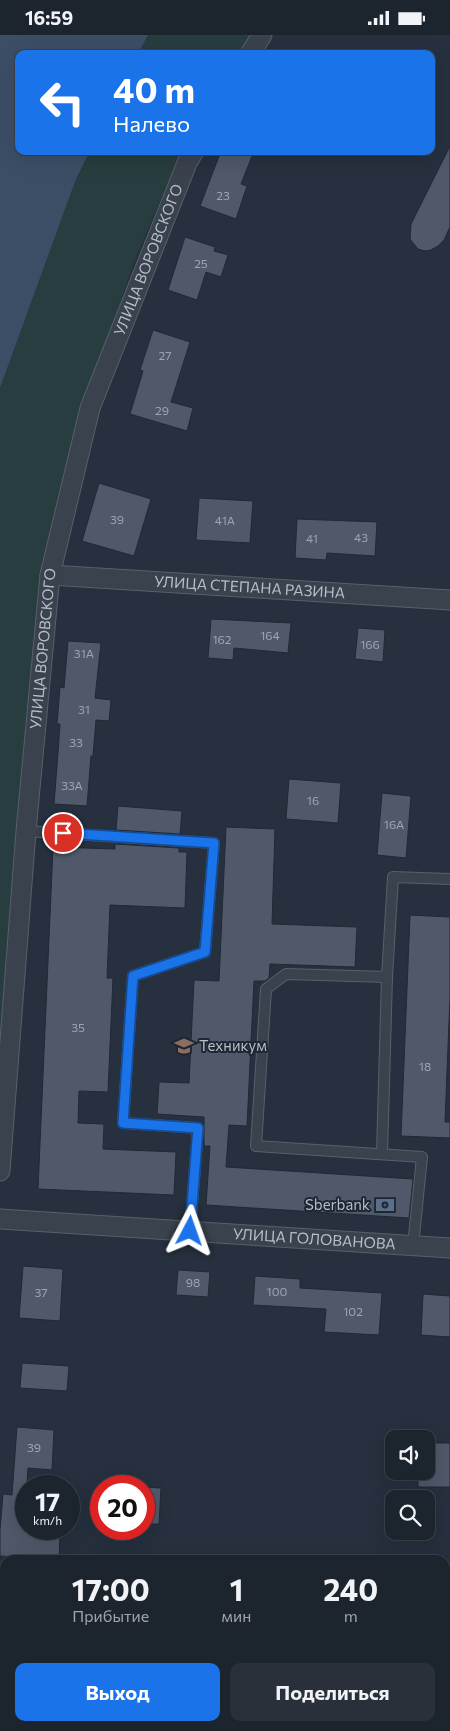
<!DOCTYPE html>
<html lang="ru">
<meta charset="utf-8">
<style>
body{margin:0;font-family:Commissioner,sans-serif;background:#29303a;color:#f1f3f6;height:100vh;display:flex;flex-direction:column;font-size:19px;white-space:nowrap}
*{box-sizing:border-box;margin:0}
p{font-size:16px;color:#a0a4aa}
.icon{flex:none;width:28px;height:28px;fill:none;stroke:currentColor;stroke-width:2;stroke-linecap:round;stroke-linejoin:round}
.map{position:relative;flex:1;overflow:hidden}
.side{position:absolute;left:0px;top:1520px;width:450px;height:176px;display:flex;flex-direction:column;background:#1c242e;border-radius:15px 15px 0 0;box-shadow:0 5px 20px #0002,0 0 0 1px #3a414a}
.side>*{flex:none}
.top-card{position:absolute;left:15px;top:15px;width:420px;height:105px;border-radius:10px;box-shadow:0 5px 20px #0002,0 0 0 1px #3a414a;background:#1a73e8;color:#fff;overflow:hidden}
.tools{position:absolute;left:385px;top:1395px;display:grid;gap:10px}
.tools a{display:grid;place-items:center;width:50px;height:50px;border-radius:10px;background:#1c242e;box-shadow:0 5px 20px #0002,0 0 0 1px #3a414a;font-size:25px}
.speed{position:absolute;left:15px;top:1440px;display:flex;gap:10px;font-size:25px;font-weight:700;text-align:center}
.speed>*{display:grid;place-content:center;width:65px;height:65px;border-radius:50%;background:#1c242e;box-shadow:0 5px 20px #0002,0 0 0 1px #3a414a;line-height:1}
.speed small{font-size:12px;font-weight:400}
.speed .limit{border:8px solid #d22;background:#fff;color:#111}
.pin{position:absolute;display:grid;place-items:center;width:42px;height:42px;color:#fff;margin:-21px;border:2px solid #fff;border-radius:50%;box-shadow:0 1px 5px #0007}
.me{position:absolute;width:55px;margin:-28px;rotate:4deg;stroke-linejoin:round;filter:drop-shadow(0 0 4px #0008)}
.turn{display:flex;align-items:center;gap:18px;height:105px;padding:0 15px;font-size:22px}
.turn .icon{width:65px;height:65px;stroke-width:2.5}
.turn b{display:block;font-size:35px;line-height:42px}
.eta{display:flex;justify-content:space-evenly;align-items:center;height:85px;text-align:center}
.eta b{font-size:30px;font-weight:700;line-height:35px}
.button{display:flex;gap:10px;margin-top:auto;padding:10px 15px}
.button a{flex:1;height:58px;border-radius:10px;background:#1a73e8;color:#fff;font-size:20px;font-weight:700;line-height:58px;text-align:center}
.button a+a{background:#29303a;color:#f1f3f6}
.status{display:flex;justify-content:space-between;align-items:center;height:35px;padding:0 25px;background:#1c242e;direction:ltr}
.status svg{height:14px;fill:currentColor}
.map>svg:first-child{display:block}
</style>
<div class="status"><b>16:59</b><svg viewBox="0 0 49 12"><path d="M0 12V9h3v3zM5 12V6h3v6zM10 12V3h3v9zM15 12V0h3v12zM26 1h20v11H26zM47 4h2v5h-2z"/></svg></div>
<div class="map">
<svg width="450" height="1696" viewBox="0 0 450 1696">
<rect width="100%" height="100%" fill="#26303e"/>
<!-- green -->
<g fill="#283d3f">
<polygon points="148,0 251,0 240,19 138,19"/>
<polygon points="90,116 184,116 174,134 136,222 92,346 79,389 40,544 20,780 7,907 0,1061 0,353 76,144"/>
</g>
<!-- water -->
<polygon fill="#3c4e66" points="0,0 148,0 138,19 19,19 19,116 90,116 76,144 0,353"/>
<!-- building -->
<g fill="#4f5969" stroke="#212935">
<polygon points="450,111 450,192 444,205 438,211 431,215 425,216 418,214 410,204 411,189"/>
<polygon points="221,116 254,116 241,149 247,151 236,184 200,171"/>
<polygon points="185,202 215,212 214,216 228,220 221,242 206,237 197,265 168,255"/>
<polygon points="153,295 190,307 171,367 193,373 187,396 130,379 143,336 140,335"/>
<polygon points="99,448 151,464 134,521 82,506"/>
<polygon points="199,463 253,466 250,508 196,505"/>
<polygon points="297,484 377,487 375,521 327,518 326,525 295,523"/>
<polygon points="211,584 291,588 288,618 234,613 233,625 208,623"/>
<polygon points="358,593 385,595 383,627 355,624"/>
<polygon points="68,606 101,608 95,663 111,665 109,686 96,685 93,721 91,721 87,771 54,769 58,718 60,689 57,689 60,652 64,653"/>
<polygon points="289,744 341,748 338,788 286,784"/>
<polygon points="382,758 411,761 406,823 377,820"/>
<polygon points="118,771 182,776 180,799 116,795"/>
<polygon points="226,792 275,794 272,889 357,892 355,932 270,929 269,943 265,946 254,946 247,1091 229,1090 226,1132 413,1144 409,1183 206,1170 210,1111 204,1111 204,1082 157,1079 159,1047 189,1048 194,945 219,946"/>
<polygon points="115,809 179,813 179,817 187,817 185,873 110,870 107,943 113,943 108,1057 79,1056 78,1088 104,1089 103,1114 176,1117 174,1160 38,1154 53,812 115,814"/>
<polygon points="410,880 450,882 450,962 445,1087 450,1087 450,1103 401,1101"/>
<polygon points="23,1231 63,1234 60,1286 19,1283"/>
<polygon points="178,1235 210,1237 208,1262 176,1260"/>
<polygon points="255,1241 300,1244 300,1253 382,1258 379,1300 324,1297 326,1274 253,1270"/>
<polygon points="423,1259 450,1261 450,1302 421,1300"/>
<polygon points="22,1328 69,1331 67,1356 20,1353"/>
<polygon points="17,1392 54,1395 52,1435 28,1433 24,1496 60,1498 59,1525 0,1521 0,1495 3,1459 12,1460"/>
<polygon points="426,1408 450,1408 450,1452 418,1452 418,1436 426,1436"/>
<polygon points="144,1452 161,1453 159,1489 144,1489"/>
</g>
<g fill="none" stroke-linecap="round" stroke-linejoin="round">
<!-- lane casing -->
<g stroke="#58606c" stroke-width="12">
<g id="lane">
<polyline points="26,796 214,808 205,917 133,941 123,1088 198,1093 190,1196"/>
<polyline points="382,1119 387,942"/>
<polyline points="413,1211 422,1122 256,1111 266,954 286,939 387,942 393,842 450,844"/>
</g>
</g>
<!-- street casing -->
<g stroke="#58606c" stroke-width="21">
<g id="street">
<polyline points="250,19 262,0"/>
<path id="s1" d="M50,540L450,565"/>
<path id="s2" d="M0,1136L26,796L50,540L90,373L187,128L194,116"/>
<path id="s3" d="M0,1184L450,1213"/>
</g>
</g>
<!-- lane -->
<use href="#lane" stroke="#3a424e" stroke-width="10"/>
<!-- street -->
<use href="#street" stroke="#3a424e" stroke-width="19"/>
</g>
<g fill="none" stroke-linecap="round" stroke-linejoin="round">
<!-- route casing -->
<g stroke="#114b97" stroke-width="12">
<polyline id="route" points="63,798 214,808 205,917 133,941 123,1088 198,1093 190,1196"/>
</g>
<!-- route -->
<use href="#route" stroke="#1a73e8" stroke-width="9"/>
</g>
<!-- icons -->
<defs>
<g id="university-bare" transform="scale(1.5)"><path d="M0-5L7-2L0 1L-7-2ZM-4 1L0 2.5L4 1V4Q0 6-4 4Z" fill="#8d6e63" stroke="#1f2733" stroke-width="2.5" paint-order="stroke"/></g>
<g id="bank-bare" transform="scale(1.5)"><path d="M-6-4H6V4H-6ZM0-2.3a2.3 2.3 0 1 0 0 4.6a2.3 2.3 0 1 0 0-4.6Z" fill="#5c6f8a" stroke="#1f2733" stroke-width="2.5" paint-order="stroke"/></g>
</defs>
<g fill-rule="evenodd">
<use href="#university-bare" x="184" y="1011"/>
<use href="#bank-bare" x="385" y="1170"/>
</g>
<g text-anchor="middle" stroke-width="4" stroke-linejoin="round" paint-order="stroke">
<!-- number labels -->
<g font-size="12" fill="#9ca5b1">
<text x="223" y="165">23</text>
<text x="201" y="233">25</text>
<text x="165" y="325">27</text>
<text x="162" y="380">29</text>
<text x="117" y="489">39</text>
<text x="225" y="490">41А</text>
<text x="361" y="507">43</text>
<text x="312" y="508">41</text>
<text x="270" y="605">164</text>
<text x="222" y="609">162</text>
<text x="370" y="614">166</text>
<text x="84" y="623">31А</text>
<text x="84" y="679">31</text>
<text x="76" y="712">33</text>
<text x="72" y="755">33А</text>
<text x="313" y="770">16</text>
<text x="394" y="794">16А</text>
<text x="78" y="997">35</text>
<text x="425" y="1036">18</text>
<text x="193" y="1252">98</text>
<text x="277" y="1261">100</text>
<text x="41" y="1262">37</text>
<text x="353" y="1281">102</text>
<text x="34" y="1417">39</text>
</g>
<!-- street labels -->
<g font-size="15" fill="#b6bec9" stroke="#1f2733">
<text dy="5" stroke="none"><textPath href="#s2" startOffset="929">УЛИЦА ВОРОВСКОГО</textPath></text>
<text dy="5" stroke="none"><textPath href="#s1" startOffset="200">УЛИЦА СТЕПАНА РАЗИНА</textPath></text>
<text dy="5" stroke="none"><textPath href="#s2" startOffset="524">УЛИЦА ВОРОВСКОГО</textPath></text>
<text dy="5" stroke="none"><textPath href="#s3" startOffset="315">УЛИЦА ГОЛОВАНОВА</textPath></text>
</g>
<!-- poi labels -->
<g font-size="15" fill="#b6bec9" stroke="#1f2733" text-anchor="start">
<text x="199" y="1016">Техникум</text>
<text x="370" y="1175" text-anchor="end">Sberbank</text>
</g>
</g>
</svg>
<div class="tools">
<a><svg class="icon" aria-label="sound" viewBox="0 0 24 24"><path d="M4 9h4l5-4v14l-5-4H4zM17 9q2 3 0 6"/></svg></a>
<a><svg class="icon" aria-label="search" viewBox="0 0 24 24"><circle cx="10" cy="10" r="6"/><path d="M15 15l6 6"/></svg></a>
</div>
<div class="speed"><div>17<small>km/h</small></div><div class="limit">20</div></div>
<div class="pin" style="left:63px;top:798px;background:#d93025"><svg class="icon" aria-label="arrive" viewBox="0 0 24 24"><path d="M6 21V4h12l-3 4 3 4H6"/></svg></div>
<svg class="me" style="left:190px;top:1196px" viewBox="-20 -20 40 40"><path d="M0-17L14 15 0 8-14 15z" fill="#1a73e8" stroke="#fff" stroke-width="4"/></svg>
<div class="top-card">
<div class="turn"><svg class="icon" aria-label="left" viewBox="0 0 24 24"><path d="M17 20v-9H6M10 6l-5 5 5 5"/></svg><div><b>40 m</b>Налево</div></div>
</div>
<section class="side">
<div class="eta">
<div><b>17:00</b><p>Прибытие</p></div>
<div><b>1</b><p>мин</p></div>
<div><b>240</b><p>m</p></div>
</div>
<div class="button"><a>Выход</a><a>Поделиться</a></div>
</section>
</div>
